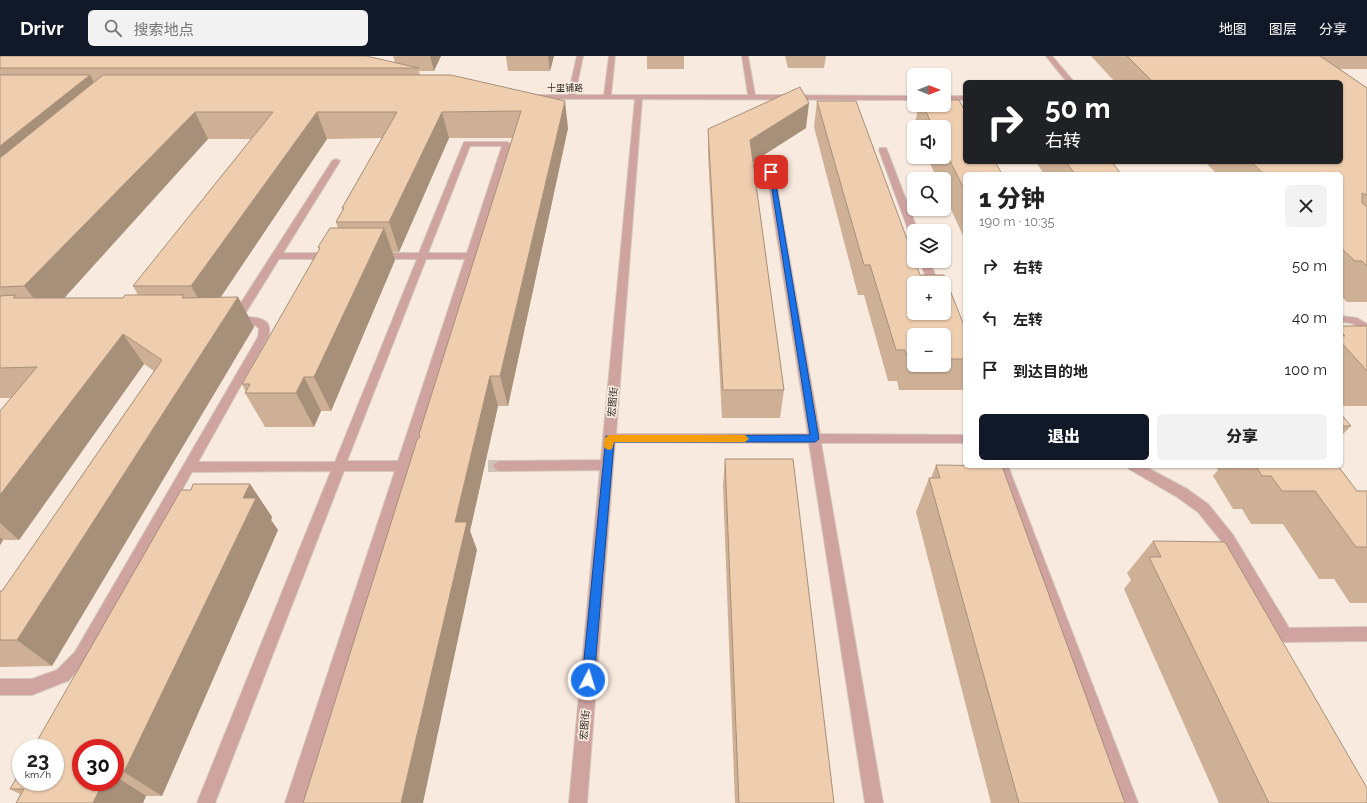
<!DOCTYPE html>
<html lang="zh">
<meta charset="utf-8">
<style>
body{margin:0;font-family:Raleway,"Noto Sans SC",sans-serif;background:#f2f2f2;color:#222;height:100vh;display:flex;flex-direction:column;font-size:15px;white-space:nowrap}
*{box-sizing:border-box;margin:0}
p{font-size:13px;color:#767676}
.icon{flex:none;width:22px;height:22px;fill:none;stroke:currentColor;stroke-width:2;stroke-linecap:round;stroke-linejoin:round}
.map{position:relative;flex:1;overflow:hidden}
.details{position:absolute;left:963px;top:116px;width:380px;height:296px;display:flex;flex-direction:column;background:#fff;border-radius:6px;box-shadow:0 1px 3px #0004}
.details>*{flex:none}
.banner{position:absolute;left:963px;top:24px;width:380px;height:84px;border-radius:6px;box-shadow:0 1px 3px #0004;background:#202124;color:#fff;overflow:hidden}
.needle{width:26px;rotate:90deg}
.controls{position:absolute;left:907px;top:12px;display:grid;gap:8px}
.controls a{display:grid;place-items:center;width:44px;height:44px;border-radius:6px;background:#fff;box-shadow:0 1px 3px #0004;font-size:20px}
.speed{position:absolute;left:12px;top:683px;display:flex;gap:8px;font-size:20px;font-weight:700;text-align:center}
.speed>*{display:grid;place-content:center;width:52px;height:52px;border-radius:50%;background:#fff;box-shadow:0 1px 3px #0004;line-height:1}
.speed small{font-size:10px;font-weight:400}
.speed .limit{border:6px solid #d22;background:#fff;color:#111}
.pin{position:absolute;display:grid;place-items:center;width:34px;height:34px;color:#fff;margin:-17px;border-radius:8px;box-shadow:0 2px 6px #0006}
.me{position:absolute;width:44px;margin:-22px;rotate:5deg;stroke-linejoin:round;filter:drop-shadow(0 0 3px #0008)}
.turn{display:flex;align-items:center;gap:14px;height:84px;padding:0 16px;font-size:18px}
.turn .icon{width:52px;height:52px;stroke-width:2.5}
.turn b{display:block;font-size:28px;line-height:34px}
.round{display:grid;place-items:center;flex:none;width:42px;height:42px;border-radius:6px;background:#f2f2f2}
.summary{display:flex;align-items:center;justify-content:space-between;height:68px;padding:0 16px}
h1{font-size:24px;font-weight:800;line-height:30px}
.cta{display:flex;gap:8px;margin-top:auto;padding:8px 16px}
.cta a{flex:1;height:46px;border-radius:6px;background:#111827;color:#fff;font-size:16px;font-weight:800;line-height:46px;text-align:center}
.cta a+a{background:#f2f2f2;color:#222}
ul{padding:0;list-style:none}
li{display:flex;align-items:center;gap:12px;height:52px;padding:0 16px}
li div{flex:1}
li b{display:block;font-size:15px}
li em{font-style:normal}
header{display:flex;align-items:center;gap:24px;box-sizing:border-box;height:56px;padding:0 20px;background:#111827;color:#fff}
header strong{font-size:19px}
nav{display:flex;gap:22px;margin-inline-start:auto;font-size:14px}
.search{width:280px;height:36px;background:#f2f2f2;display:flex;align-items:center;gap:10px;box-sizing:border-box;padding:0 14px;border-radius:6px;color:#767676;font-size:15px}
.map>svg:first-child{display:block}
</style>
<header>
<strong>Drivr</strong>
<div class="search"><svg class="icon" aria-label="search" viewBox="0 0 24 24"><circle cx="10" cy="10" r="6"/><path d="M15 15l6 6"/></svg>搜索地点</div>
<nav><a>地图</a><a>图层</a><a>分享</a></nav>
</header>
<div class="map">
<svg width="1367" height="747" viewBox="0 0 1367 747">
<rect width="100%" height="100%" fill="#f8eade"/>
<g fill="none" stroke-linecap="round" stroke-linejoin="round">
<!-- minor-tunnel -->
<polyline stroke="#d0c4b9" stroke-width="12" stroke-dasharray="12 6" stroke-linecap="butt" points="470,410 499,410"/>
<!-- minor casing -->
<g stroke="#d4c8bd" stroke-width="2">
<g id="minor">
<polygon points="577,0 583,0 575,39 604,39 609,0 615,0 611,39 748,39 742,0 748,0 755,39 914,40 914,44 642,43 616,378 808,378 767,116 771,114 774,114 820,378 965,379 965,387 821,387 883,747 865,747 809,387 615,386 587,747 569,747 600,414 499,415 495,413 493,410 495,407 499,405 601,404 635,43 528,43 527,41 531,39 568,39"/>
<polygon points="1046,0 1052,0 1074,26 1067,26"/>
<rect x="944" y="40" width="21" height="4"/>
<path d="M464,86H507L511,88L411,405L414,407L416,410L414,413L408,415L303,747H285L395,415H344L215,747H197L331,415L192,416L85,606L68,625L62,627L32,639H0V623H32L57,614L75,596L258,281L259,272C247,263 236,271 230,264L332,105L336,103L340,105L283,197H332L337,200L332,203H279L243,261C251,261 267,261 269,271C270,274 269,278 268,281L198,406H335L417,203H378L373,200L378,197H419ZM470,90H502L467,197H428ZM426,203H465L398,405H347Z"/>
<polygon points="880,92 886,92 887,94 918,175 914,175 914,179 909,176 879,94"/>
<polygon points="920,205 930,205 938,227 928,227"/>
<polygon points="1341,260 1357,262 1367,268 1367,275 1351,267 1341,266"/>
<polygon points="996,410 1008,410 1138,747 1120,747"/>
<polygon points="1127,410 1144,410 1187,433 1208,448 1233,479 1289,572 1367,571 1367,585 1285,586 1280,584 1223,487 1198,456 1177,441 1129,413"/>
</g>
</g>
<!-- minor -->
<use href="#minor" fill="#cfa3a0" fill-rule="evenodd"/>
</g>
<!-- wall -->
<g fill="#ceb096" fill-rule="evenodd">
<path d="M0,0L372,1L395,7L393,0H441L434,15H419L420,19L568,72L508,350H498L470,475L477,494L420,381L513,82H449L399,196H392L395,204L331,355H321L314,371H265L245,337L246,336L242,328L319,194L318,191L338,172L336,166L343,154L342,152L382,82L327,83L220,242L238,241L254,271L52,610L0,611V535H2L154,315L144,308L19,484H3L0,489V355L11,342H0ZM208,83H251L133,230L138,239L123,242H64Z"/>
<polygon points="506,0 554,0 550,15 508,15"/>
<rect x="647" y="0" width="37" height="13"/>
<polygon points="785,0 826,0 824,12 788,12"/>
<polygon points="1091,0 1367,0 1367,13 1340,13 1367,32 1367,246 1347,246 1341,240 1341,118 1217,118 1205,106 1341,106 1341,26 1115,26"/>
<path d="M817,45L920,219L965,272V334H899L897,325H888L864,239H858L814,71ZM914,279H944V309H914Z"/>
<polygon points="919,49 944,49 965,118 965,184 944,138 944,123 937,123 927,101 944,101 944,71 914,71 914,72 914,71"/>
<polygon points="806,72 753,106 784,334 780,362 722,362 708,98 708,73"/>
<polygon points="1036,106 1112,106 1121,118 1044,118"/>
<rect x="1341" y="270" width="26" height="80"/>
<polygon points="1341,358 1351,370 1341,380"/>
<polygon points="725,403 834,747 735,747 723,430"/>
<polygon points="936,409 1125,747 991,747 916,456 929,422 931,422"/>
<polygon points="1215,410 1338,410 1357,435 1367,435 1367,547 1350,547 1334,523 1319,523 1283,468 1251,468 1242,453 1233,453 1213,420 1218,414"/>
<path d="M250,428L272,461L271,464L278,474L162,740H146L143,747H16L20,738L10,733ZM115,692V726H81Z"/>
<polygon points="1153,485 1367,747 1219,747 1124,533 1131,524 1127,517"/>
</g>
<!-- shaded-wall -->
<g fill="#a7907a">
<polygon points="430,0 441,0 434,15"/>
<polygon points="548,0 554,0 550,15"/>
<polygon points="90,19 104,44 0,134 0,90"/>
<polygon points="565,45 568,72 508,350 500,320"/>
<polygon points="809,47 806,72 748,109 750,84"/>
<polygon points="195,56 208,83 48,260 24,230"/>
<polygon points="317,56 327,83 208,260 191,230"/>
<polygon points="442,56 449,82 399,196 389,166"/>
<polygon points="384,172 395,204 331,355 314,321"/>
<polygon points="238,241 254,271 52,610 17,584"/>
<polygon points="123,278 144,308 19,484 0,467 0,439"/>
<polygon points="490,320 498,350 470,475 477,494 423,747 401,747 455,466"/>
<polygon points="304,321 321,355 314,371 296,337"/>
<polygon points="250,428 272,461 271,464 278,474 162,740 124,716 243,442"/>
<polygon points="0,481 3,484 0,489"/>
<polygon points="115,720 146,740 143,747 93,747 103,726 115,726"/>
</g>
<!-- building -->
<g fill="#efcdaf" stroke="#a7907a" fill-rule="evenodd">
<polygon points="0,0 366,0 419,12 0,12"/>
<polygon points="1127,0 1320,0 1367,32 1367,139 1362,137 1362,147 1367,151 1367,210 1362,205 1355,205 1341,192 1341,118 1264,118 1251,106 1341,106 1341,26 1153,26"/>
<polygon points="0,19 90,19 0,90"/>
<polygon points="103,19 451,19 565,45 500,320 490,320 455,466 467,466 401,747 303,747 417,384 420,381 419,378 521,55 442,56 389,166 336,166 344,152 342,152 397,56 317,56 191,230 133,230 273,56 195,56 24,230 0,231 0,102"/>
<polygon points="800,31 809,47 750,84 784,334 723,334 708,73"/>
<polygon points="944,44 959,44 965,55 965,106 995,106 1002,118 965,118 965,135 944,93 944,71 933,71 923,49 944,49"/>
<path d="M817,45H856L914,202V205H915L920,219H944L965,272V303H944V279H914V303H908L905,294H896L870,209H864ZM914,227H944V257H914Z"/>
<polygon points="1066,106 1112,106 1121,118 1075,118"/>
<polygon points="330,172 384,172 314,321 304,321 296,337 245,337 250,328 242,328 320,192 318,191"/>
<polygon points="16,239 13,242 123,242 125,239 184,239 182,242 238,241 17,584 0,584 0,535 2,535 162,304 123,278 0,439 0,355 37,311 0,312 0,240"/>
<polygon points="1341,270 1367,270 1367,315 1341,286 1341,280 1345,280 1341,276"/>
<polygon points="1341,358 1351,370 1341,370"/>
<polygon points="725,403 793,403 834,747 739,747"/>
<polygon points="936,409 1002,410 1125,747 1019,747 929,422 940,422"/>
<polygon points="1256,410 1338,410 1357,435 1367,435 1367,491 1356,491 1315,435 1282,435 1271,420 1262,420"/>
<polygon points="193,428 250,428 243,442 256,442 124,716 115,716 115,692 81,692 81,726 103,726 93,747 16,747 24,733 10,733 21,714 21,726 55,726 55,692 33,692 181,434 191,434"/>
<polygon points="1153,485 1225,486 1367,732 1367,747 1269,747 1149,501 1161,501"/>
</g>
<!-- route -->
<polygon fill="#1a73e8" stroke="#114b97" points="769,114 774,116 819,383 815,386 614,386 594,624 592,628 588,630 584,628 582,624 606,380 810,379"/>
<!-- slow -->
<polygon fill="#f59e0b" points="609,379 745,379 749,383 745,386 614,386 612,393 608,394 604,391 605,382"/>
<g text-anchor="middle" stroke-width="3.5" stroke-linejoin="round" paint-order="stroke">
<!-- far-street labels -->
<g font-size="9" fill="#302b27" stroke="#f8eade">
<text x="565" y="35">十里铺路</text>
</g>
<!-- street labels -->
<g font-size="10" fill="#302b27" stroke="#f8eade">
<text transform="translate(612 346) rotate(-85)" y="4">宏图街</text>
<text transform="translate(584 669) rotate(-85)" y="4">宏图街</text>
</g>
</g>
</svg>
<div class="controls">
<a><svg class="needle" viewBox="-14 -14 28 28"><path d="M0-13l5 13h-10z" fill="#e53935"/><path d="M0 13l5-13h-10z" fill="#767676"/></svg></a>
<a><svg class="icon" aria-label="sound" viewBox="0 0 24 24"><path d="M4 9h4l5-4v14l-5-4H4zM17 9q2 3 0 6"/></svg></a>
<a><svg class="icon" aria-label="search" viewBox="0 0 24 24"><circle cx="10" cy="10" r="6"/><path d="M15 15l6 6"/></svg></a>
<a><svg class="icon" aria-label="layers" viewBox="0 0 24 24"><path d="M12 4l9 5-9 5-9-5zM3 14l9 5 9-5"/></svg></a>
<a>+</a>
<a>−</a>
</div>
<div class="speed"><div>23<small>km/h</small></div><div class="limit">30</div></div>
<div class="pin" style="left:771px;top:116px;background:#d93025"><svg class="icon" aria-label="arrive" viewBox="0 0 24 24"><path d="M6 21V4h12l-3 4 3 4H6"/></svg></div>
<svg class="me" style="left:588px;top:624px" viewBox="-20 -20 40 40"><circle r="17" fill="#1a73e8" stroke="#fff" stroke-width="3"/><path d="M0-11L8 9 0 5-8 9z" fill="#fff"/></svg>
<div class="banner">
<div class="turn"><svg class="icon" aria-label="right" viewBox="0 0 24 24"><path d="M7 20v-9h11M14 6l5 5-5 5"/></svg><div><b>50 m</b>右转</div></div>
</div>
<section class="details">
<div class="summary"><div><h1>1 分钟</h1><p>190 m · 10:35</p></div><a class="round"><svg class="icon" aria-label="close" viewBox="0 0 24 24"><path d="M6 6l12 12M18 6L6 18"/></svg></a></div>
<ul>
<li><svg class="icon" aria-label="right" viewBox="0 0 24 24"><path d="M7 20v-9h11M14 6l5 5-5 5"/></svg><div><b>右转</b></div><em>50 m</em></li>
<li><svg class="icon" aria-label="left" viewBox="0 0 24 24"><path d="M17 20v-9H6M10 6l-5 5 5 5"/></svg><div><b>左转</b></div><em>40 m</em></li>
<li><svg class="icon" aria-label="arrive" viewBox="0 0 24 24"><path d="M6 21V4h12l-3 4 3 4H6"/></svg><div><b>到达目的地</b></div><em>100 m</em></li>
</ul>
<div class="cta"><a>退出</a><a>分享</a></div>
</section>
</div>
